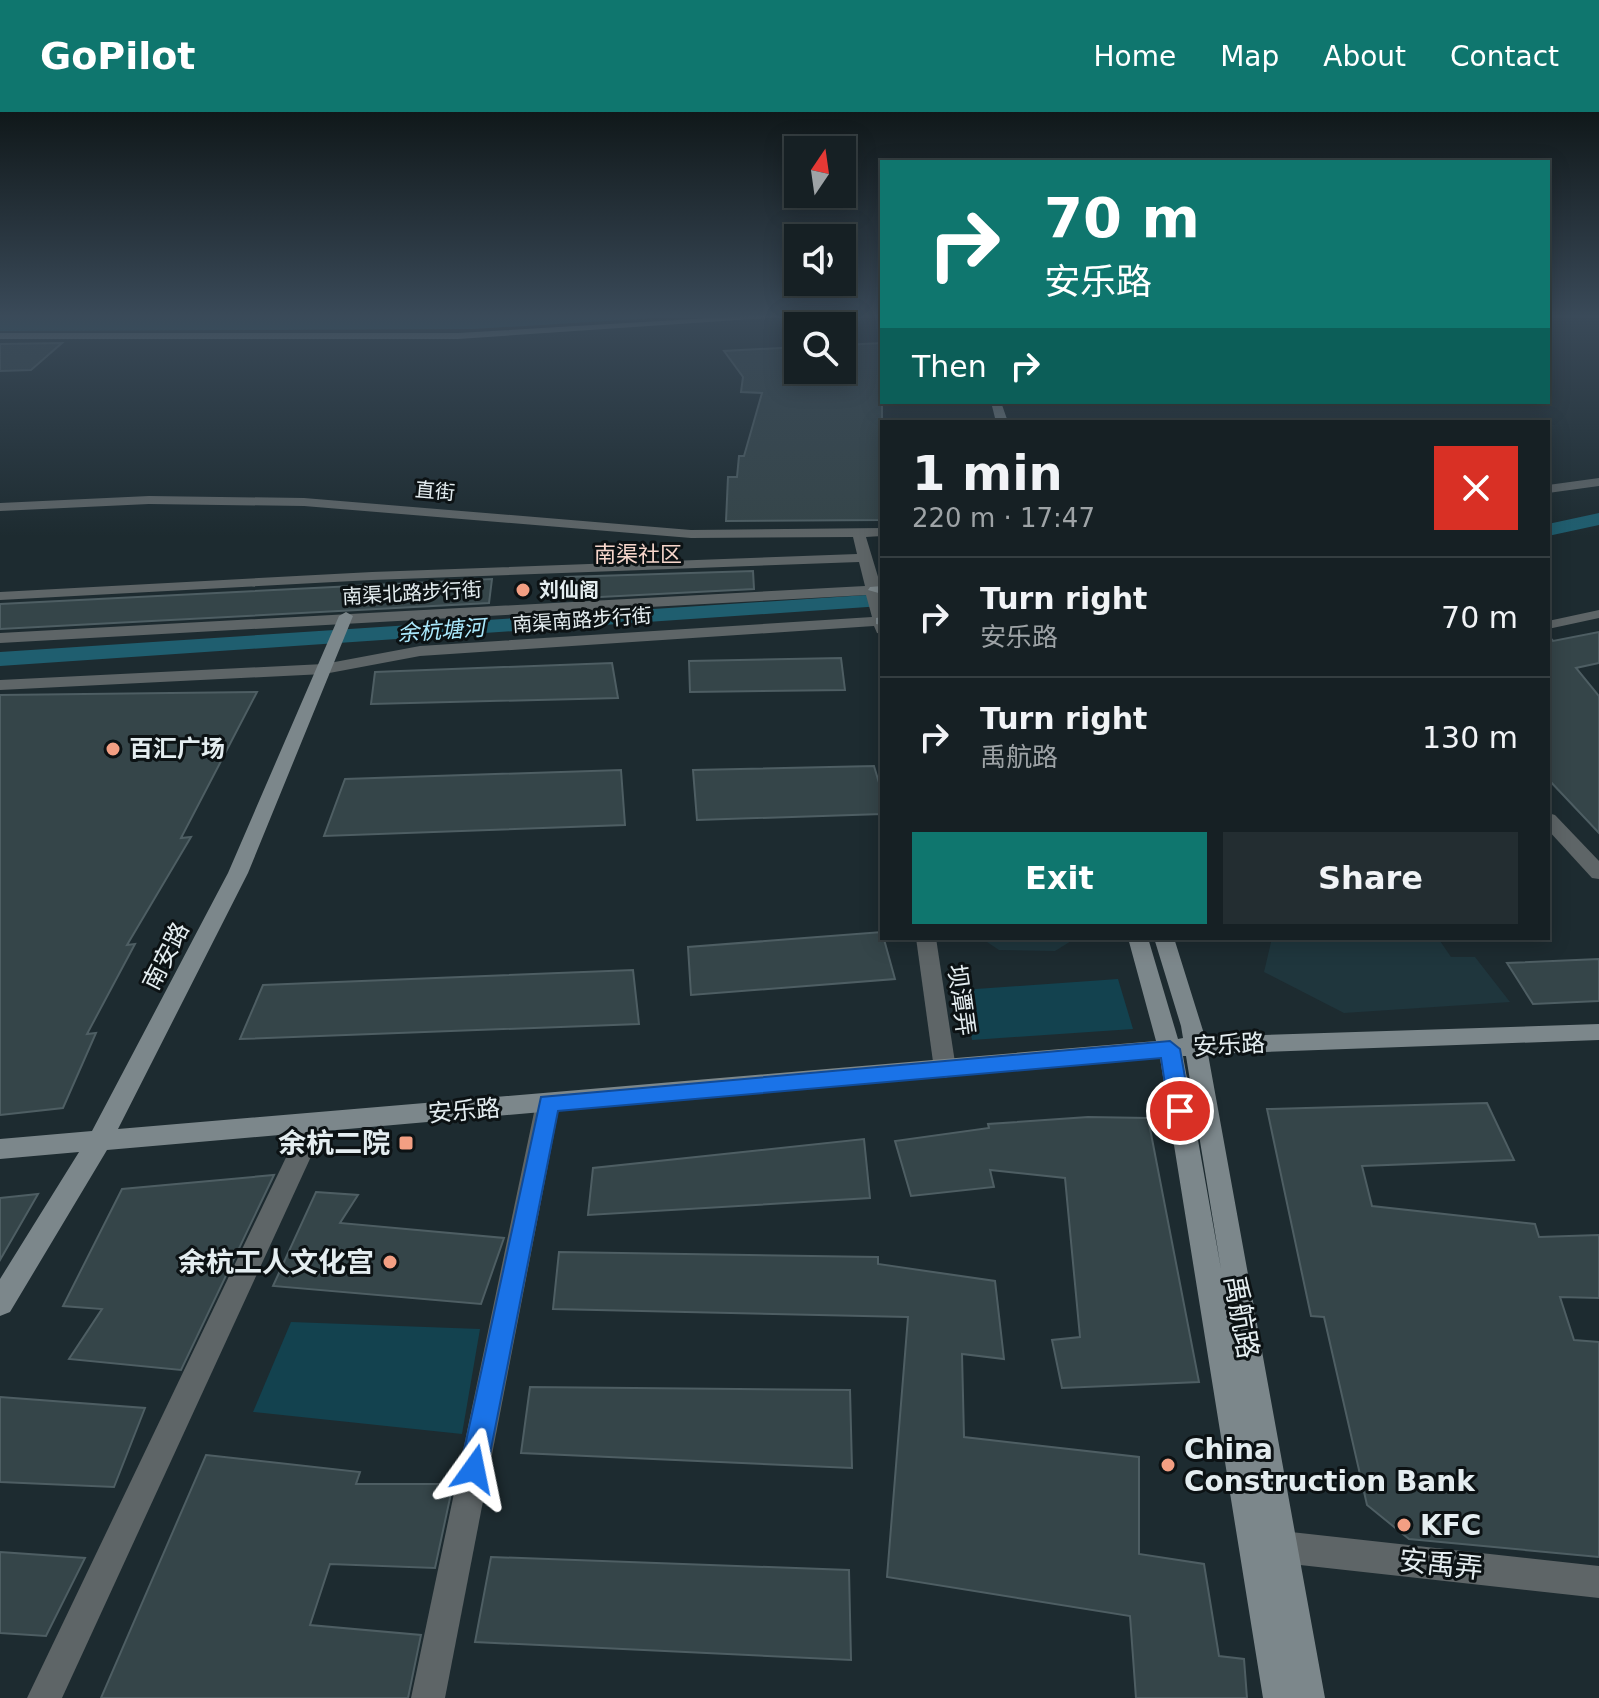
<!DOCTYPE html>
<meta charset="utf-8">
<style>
body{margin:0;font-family:"DejaVu Sans","Noto Sans SC",sans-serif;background:#232d31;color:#f1f3f6;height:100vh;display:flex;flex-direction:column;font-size:30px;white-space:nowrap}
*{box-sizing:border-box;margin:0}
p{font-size:26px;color:#9ea3a6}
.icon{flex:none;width:44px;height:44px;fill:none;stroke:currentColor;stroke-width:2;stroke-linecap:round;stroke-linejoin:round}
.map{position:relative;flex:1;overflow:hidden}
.panel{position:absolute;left:880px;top:308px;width:670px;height:520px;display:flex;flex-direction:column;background:#162024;border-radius:0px;box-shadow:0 4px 20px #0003,0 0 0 2px #353e41}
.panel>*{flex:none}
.banner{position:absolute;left:880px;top:48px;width:670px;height:244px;border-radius:0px;box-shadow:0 4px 20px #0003,0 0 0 2px #353e41;background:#0f766e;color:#fff;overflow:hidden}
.needle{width:52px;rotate:13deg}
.fabs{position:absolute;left:784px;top:24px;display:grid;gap:16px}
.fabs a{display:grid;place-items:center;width:72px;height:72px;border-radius:0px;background:#162024;box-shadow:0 4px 20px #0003,0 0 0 2px #353e41;font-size:40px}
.pin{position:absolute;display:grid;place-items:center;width:68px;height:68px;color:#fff;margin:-34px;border:4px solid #fff;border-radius:50%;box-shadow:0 2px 8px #0007}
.me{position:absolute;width:88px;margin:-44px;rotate:12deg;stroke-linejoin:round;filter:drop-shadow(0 0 6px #0008)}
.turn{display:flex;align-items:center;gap:28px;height:168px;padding:0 32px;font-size:36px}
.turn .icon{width:104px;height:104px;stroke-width:2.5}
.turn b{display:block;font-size:56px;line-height:68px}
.then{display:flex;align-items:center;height:76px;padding:0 32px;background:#0003;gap:16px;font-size:30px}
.round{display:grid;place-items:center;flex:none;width:84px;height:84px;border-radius:0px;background:#232d31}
.summary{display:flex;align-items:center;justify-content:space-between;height:136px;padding:0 32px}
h1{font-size:48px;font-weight:700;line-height:60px}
.primary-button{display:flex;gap:16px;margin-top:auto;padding:16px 32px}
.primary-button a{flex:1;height:92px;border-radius:0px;background:#0f766e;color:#fff;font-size:32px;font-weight:700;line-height:92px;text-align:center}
.primary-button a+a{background:#232d31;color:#f1f3f6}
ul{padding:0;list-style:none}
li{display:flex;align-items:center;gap:24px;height:120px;padding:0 32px;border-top:2px solid #353e41}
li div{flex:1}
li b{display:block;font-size:30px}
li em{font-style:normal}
header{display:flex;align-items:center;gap:48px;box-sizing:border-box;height:112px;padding:0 40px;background:#0f766e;color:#fff}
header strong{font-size:38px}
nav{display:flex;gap:44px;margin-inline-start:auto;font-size:28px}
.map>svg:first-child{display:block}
</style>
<header>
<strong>GoPilot</strong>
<nav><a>Home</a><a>Map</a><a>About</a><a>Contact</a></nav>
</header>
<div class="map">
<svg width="1599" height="1586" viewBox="0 0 1599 1586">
<rect width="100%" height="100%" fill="#1d2b30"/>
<!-- built -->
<g fill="#1f363d">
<polygon points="981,826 1076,826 1055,839 999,838"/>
<polygon points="1272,826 1438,826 1451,845 1475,845 1510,890 1344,901 1264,860"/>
</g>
<!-- green -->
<g fill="#13424f">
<polygon points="1118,867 1133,917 972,928 962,878"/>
<polygon points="291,1210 480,1217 462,1322 253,1300"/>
</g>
<!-- water -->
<polygon fill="#1f5e6f" points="0,203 705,203 473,217 0,219"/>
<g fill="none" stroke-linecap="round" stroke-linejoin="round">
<!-- canal -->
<g fill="#1f5e6f" fill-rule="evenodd">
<polygon points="1599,401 1599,413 1548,424 1548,412"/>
<polygon points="882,482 882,494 0,554 0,540"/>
</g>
</g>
<!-- building -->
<g fill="#354549" stroke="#4e5e63" stroke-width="2">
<polygon points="62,231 31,258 0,259 0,232"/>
<polygon points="882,231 882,408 726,409 728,365 737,365 739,344 744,344 762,281 741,280 743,265 724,239 798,235 798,271 842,271 842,233"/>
<polygon points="753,459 754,477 562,487 565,465"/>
<polygon points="492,467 489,491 0,517 0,492"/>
<polygon points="1599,520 1599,551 1576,556 1599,584 1599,721 1548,667 1548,523 1553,529"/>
<polygon points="841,546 845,578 690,580 689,549"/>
<polygon points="612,551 618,586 371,592 375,560"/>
<polygon points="257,580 181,726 191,725 127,833 135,832 87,922 96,921 63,996 0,1003 0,583"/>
<polygon points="874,654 882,681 882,702 697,708 693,658"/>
<polygon points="621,658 625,713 324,724 345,667"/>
<polygon points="882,820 895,867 691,883 688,835"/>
<polygon points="1599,847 1599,889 1533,892 1507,851"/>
<polygon points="633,858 639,912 240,927 263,873"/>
<polygon points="1487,991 1514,1048 1362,1054 1372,1094 1535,1112 1539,1125 1599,1123 1599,1186 1560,1185 1574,1228 1599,1230 1599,1445 1409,1427 1367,1393 1324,1205 1311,1204 1267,997"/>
<polygon points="1088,1005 1148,1006 1199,1270 1062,1276 1052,1228 1080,1225 1065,1066 990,1058 994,1075 911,1084 895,1029 989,1016 988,1012"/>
<polygon points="864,1027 870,1086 588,1103 593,1056"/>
<polygon points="274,1063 181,1258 69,1247 102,1197 63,1194 122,1077"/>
<polygon points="316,1080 358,1083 340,1111 504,1126 481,1192 273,1174"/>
<polygon points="38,1082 0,1148 0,1086"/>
<polygon points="559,1140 878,1145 878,1152 995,1169 1004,1247 962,1242 964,1325 1139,1345 1139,1442 1204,1452 1219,1544 1244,1547 1247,1586 1136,1586 1130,1504 887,1465 908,1205 553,1197"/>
<polygon points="530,1275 850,1278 852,1356 521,1341"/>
<polygon points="0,1285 145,1296 114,1375 0,1370"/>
<polygon points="206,1343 360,1360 356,1372 453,1372 435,1456 330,1452 310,1513 421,1523 408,1586 101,1586"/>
<polygon points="0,1440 85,1446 46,1524 0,1521"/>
<polygon points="491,1445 849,1458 851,1548 475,1530"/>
</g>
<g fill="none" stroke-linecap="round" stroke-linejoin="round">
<!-- street -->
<g fill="#5e6567" fill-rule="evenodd">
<polygon points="1599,366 1599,374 1548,381 1548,373"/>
<polygon points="149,384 304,386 691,418 882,416 882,424 866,425 882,478 882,522 877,521 874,514 420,544 324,562 0,578 0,568 324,552 420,534 872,505 866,483 0,531 0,521 865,474 859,450 372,468 0,488 0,480 372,460 857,442 853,425 691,426 304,394 149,392 0,399 0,391"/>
<polygon points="1599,498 1599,506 1548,517 1548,509"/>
<polygon points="1548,701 1555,703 1599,749 1599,767 1592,766 1548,718"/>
<polygon points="916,826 936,826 956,957 953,963 945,966 937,963 934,957"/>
<polygon points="548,981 556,984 560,991 445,1586 411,1586 536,991 540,984"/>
<polygon points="314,1002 322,1005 326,1012 62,1586 27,1586 302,1012 306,1005"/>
<polygon points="1282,1419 1599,1454 1599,1486 1282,1451 1271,1446 1266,1435 1271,1424"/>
</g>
<!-- secondary -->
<g fill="#7c878b" fill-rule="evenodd">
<polygon points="762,203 813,203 458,227 0,227 0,221 458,221"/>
<polygon points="991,290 1001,290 1008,310 996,310"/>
<polygon points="882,474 882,482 868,478 870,475"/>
<path d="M346,500L353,504L248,761L118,1017L1156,929L1128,826H1148L1178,927L1183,926L1181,914L1154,826H1174L1205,925L1599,912V928L1208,942L1325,1586H1263L1160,946L107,1038L10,1200L0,1204V1167L79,1040L0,1047V1027L92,1019L228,761L339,504ZM1183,944H1186L1221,1157Z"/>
<polygon points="882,505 882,513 876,512 876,506"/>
</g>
</g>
<!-- sky -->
<linearGradient id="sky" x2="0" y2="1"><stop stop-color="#10181a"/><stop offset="0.48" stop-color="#3a4a59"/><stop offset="1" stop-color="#3a4a59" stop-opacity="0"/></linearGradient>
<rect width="1599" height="425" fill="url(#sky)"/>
<!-- route -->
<polygon fill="#1a73e8" stroke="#114b97" stroke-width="2" points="1170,929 1180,937 1191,999 1188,1005 1173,1005 1169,999 1161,946 558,999 487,1357 483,1367 474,1371 464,1367 460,1357 541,985"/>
<!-- markers -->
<g fill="#f39f83" stroke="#0c1214" stroke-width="3">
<circle cx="523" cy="478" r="8"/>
<circle cx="113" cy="637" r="8"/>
<rect x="398" y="1023" width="16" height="16" rx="4"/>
<circle cx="390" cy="1150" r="8"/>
<circle cx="1168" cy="1353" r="8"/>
<circle cx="1404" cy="1413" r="8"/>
</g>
<g text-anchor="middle" stroke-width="6" stroke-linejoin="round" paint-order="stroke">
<!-- far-street labels -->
<g font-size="20" fill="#e4edf0" stroke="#0c1214">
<text transform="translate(435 379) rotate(5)" y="7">直街</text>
<text transform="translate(412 481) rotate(-3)" y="7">南渠北路步行街</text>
<text transform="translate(582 508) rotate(-4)" y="7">南渠南路步行街</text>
</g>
<!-- far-poi labels -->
<g font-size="20" font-weight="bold" fill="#e4edf0" stroke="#0c1214" text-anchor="start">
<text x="539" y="485">刘仙阁</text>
</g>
<!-- far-neighbourhood labels -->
<g font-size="22" fill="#f7d6cb" stroke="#0c1214">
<text x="638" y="450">南渠社区</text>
</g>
<!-- far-water labels -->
<g font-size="22" font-style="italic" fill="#aae9fd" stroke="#0c1214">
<text transform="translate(441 518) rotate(-4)" y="8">余杭塘河</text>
</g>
<!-- poi labels -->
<g font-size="24" font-weight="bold" fill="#e4edf0" stroke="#0c1214" text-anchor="start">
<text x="129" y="645">百汇广场</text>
</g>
<!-- street labels -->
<g font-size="24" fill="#e4edf0" stroke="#0c1214">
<text transform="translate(166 844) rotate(-63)" y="8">南安路</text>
<text transform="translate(961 888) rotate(82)" y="8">坝潭弄</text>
<text transform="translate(1229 933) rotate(-3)" y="8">安乐路</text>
<text transform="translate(464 999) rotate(-5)" y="8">安乐路</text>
</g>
<!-- near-poi labels -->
<g font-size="28" font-weight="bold" fill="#e4edf0" stroke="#0c1214" text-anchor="end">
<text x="390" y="1041">余杭二院</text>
<text x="374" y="1160">余杭工人文化宫</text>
<text x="1184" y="1347" text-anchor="start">China<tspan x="1184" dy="32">Construction Bank</tspan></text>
<text x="1420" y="1423" text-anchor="start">KFC</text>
</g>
<!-- near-street labels -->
<g font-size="28" fill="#e4edf0" stroke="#0c1214">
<text transform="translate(1242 1205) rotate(80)" y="10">禹航路</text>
<text transform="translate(1441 1452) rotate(6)" y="10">安禹弄</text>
</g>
</g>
</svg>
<div class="fabs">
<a><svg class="needle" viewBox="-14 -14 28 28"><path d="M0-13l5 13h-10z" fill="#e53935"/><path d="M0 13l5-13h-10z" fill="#9ea3a6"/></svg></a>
<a><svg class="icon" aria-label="sound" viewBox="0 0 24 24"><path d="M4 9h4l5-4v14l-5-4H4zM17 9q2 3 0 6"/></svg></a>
<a><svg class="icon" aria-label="search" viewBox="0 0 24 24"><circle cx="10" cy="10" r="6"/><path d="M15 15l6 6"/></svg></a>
</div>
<div class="pin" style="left:1180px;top:999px;background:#d93025"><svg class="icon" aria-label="arrive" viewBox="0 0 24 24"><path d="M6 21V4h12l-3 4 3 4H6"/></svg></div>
<svg class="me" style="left:474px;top:1357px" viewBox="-20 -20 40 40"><path d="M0-17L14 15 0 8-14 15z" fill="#1a73e8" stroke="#fff" stroke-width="4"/></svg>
<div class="banner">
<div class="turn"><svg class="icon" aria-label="right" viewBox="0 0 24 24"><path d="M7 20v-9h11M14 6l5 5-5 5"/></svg><div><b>70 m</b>安乐路</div></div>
<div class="then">Then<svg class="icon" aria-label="right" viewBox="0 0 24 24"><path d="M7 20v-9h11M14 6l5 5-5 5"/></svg></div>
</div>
<section class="panel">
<div class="summary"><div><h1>1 min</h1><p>220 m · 17:47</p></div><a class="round" style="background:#d93025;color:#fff"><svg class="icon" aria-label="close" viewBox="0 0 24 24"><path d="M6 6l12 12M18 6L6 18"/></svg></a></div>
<ul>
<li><svg class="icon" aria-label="right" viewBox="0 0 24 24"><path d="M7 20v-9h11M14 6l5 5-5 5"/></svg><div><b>Turn right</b><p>安乐路</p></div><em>70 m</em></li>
<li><svg class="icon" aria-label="right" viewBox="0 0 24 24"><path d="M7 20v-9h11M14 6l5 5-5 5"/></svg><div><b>Turn right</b><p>禹航路</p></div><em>130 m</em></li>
</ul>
<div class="primary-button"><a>Exit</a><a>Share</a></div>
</section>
</div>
